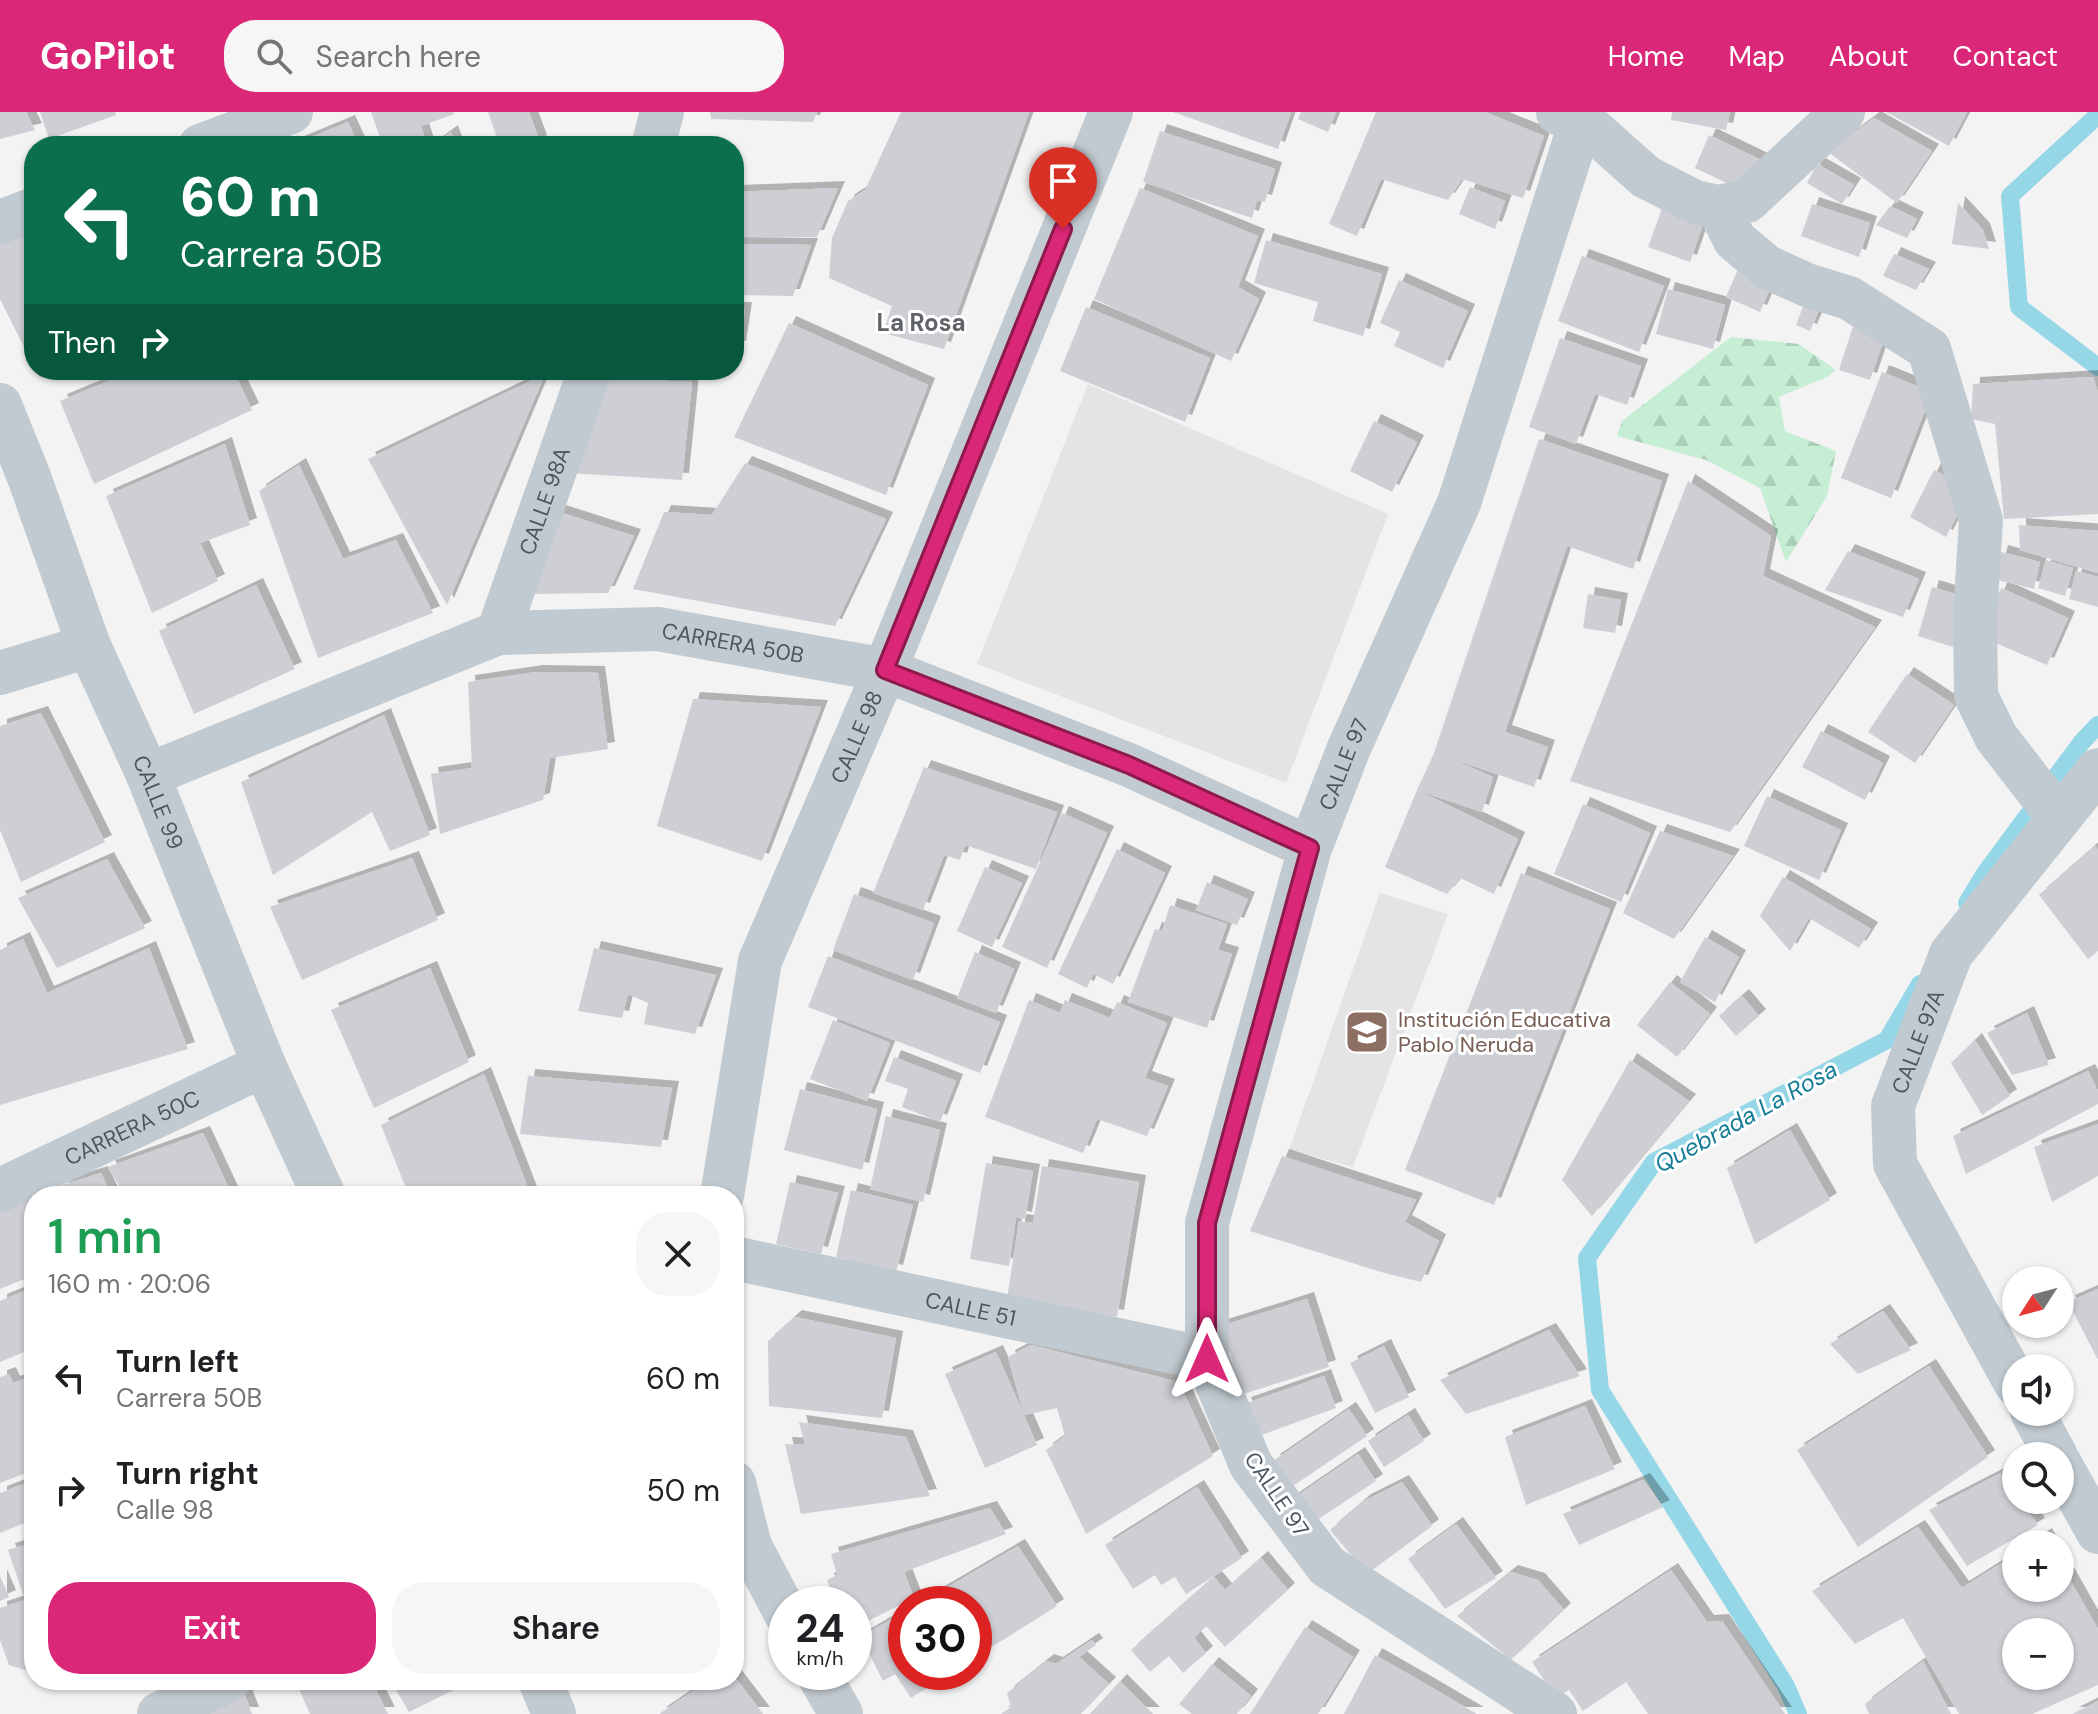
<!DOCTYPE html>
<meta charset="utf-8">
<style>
body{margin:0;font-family:"DM Sans",sans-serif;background:#f6f6f6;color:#202124;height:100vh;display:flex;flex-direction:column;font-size:30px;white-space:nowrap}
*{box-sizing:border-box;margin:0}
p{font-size:26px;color:#757577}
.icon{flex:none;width:44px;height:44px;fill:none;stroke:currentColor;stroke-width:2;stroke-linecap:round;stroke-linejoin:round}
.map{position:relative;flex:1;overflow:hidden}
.sheet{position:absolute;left:24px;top:1074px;width:720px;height:504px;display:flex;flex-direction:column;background:#fff;border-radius:32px;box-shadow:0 2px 6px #0004}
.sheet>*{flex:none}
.hud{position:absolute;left:24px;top:24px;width:720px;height:244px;border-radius:32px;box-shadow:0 2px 6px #0004;background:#0b6e4f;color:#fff;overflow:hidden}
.needle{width:52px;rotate:234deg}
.buttons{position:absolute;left:2002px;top:1154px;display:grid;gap:16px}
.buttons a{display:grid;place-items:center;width:72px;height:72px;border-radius:50%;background:#fff;box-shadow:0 2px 6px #0004;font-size:40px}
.speed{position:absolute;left:768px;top:1474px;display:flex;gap:16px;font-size:40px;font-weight:700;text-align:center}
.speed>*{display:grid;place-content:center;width:104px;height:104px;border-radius:50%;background:#fff;box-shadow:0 2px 6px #0004;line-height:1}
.speed small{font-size:20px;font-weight:400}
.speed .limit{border:12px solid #d22;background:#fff;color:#111}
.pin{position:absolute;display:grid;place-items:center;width:68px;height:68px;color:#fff;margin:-82px -34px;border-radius:50% 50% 50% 0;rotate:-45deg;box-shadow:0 0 8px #0007}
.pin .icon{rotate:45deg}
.me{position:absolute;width:88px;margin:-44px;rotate:0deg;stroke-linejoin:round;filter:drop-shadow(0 0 6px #0008)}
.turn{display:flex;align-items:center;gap:28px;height:168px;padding:0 24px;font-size:36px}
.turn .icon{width:104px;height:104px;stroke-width:2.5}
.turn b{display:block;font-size:56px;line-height:68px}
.then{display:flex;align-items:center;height:76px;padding:0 24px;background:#0003;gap:16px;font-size:30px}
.round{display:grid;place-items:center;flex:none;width:84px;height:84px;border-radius:32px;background:#f6f6f6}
.headline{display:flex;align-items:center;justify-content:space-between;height:136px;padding:0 24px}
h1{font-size:48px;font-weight:600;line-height:60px;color:#1e9e55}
.cta{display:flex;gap:16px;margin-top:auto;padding:16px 24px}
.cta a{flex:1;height:92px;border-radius:32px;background:#db2777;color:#fff;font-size:32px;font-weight:600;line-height:92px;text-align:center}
.cta a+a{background:#f6f6f6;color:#202124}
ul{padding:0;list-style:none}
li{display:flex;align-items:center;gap:24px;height:112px;padding:0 24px}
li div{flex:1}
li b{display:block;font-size:30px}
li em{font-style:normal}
header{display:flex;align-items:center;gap:48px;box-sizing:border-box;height:112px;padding:0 40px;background:#db2777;color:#fff}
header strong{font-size:38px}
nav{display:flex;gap:44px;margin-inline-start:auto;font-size:28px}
.search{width:560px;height:72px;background:#f6f6f6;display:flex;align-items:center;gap:20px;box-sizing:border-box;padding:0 28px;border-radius:32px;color:#757577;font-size:30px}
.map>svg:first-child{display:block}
</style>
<header>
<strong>GoPilot</strong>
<div class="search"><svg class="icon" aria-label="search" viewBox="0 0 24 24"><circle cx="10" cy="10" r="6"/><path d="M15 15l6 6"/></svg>Search here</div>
<nav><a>Home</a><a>Map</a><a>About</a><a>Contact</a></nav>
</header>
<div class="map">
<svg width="2098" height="1602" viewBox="0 0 2098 1602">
<defs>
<pattern id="forest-firs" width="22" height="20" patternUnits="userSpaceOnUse" patternTransform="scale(2)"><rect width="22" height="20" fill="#c5eed5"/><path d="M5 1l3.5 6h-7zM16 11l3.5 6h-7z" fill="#abceb9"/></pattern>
<filter id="shadow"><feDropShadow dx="7" dy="-7" stdDeviation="0" flood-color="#0004"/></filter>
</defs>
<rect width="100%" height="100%" fill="#f4f3f3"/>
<!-- education -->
<g fill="#e5e4e4">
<polygon points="1088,272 1388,402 1286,671 977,552"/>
<polygon points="1380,781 1448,802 1353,1055 1289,1038"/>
</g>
<!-- forest -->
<polygon fill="url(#forest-firs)" points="1731,225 1799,232 1836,258 1827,265 1779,285 1785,319 1836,339 1827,384 1786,450 1760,376 1706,348 1617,324 1622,309"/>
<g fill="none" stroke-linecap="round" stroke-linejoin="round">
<!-- stream -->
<g stroke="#96d7e7" stroke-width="18">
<polyline points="2098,3 2010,84 2019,195 2098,255"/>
<polyline points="1967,791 1986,760 2081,631 2098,613"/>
<polyline points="1798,1602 1786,1574 1600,1278 1587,1146 1654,1050 1887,928 1920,872"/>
</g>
</g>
<!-- building -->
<g fill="#cdcfd4" fill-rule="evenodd" filter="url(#shadow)">
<polygon points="0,0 26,0 35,18 0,27"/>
<polygon points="40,0 115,0 116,3 49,27"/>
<polygon points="371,0 453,0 454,2 421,14 427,34 383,34"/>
<polygon points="488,0 529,0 540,30 530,34 500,34"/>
<polygon points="710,0 817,0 813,10 711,7"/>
<polygon points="901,0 1029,0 944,237 883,221 892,194 829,166 832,126 848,89 865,78"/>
<polygon points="1173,0 1291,0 1278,37"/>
<polygon points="1301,0 1336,0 1328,20 1298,7"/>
<polygon points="1376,0 1485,0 1544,24 1523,86 1462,67 1448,88 1381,67 1357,124 1329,112"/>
<polygon points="1672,0 1730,0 1726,18 1671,8"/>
<polygon points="1886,0 1967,0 1949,34"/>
<polygon points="1874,6 1932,39 1897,91 1828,40"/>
<polygon points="348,10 359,34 290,34"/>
<polygon points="1160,19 1275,57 1265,90 1257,88 1252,106 1143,70"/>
<polygon points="451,20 456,34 432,34"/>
<polygon points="1709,23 1763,49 1748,81 1695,56"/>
<polygon points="1817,52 1854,73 1842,92 1807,71"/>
<polygon points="1470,75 1505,89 1495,117 1459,102"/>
<polygon points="838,76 817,125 734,125 734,80"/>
<polygon points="1140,76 1258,124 1238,175 1259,187 1231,249 1094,187"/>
<polygon points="1664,91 1705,106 1690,150 1648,135"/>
<polygon points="1958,91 1983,118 1989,137 1952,132"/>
<polygon points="1812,92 1870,111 1859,145 1801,124"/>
<polygon points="1890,94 1917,107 1907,126 1876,113"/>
<polygon points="34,116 34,255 0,187 0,132"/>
<polygon points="1266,128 1382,162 1363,224 1313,209 1318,190 1254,171"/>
<polygon points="734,132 811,133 793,184 734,183"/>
<polygon points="1894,142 1929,157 1916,178 1883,164"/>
<polygon points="1582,144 1664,174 1639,240 1558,209"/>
<polygon points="1739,155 1773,170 1760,200 1726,185"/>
<polygon points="1399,168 1468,199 1443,256 1394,234 1400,220 1380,211"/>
<polygon points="1668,177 1725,193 1713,237 1656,222"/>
<polygon points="1804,192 1819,198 1810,219 1796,213"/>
<polygon points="1086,195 1210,246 1185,310 1060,259"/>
<polygon points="734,197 745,197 739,236 734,235"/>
<polygon points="1855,208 1888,215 1870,268 1839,258"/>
<polygon points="789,211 928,273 886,383 734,325"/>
<polygon points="1560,226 1641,254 1627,293 1595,282 1576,332 1529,315"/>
<polygon points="36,258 60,258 40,266"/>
<polygon points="135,258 233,258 252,298 94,372 60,289"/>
<polygon points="1882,260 1932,280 1891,386 1841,366"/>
<polygon points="545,262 447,493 368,347"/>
<polygon points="2093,265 2098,281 2098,402 2004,407 1995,312 1971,307 1973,272"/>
<polygon points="601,266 692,270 682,368 568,361"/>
<polygon points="1374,309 1417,330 1392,380 1350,359"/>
<polygon points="1539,327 1662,369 1633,457 1567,434 1505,620 1548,635 1534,675 1447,645 1493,665 1482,700 1417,678 1434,641"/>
<polygon points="225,332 250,413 200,431 218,469 152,501 106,384"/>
<polygon points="745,351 886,407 835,514 633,477 664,400 712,403"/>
<polygon points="299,353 343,447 396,428 433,501 318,546 259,379"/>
<polygon points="1934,358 1970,378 1946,425 1910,405"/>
<polygon points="1688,369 1771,424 1763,464 1875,515 1730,720 1570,669"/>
<polygon points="559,400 634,424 608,481 528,482"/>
<polygon points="2019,413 2098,419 2098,461 2020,438"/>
<polygon points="1848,439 1919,467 1903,505 1825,478"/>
<polygon points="2001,440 2040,450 2034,477 1994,467"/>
<polygon points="2046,448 2073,456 2065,484 2038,476"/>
<polygon points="2076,459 2098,465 2098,495 2069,487"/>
<polygon points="256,473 295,557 194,602 159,519"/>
<polygon points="1932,475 1969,486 1953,535 1918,524"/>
<polygon points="2001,476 2068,506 2047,553 1979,524"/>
<polygon points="1588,482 1621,488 1615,521 1583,516"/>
<polygon points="536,560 598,561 608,637 550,646 543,688 440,722 431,662 472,656 468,570"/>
<polygon points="1907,562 1954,593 1915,651 1868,620"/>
<polygon points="693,587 821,595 762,749 657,714"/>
<polygon points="41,601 105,730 21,770 0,718 0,614"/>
<polygon points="384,603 430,723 390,739 372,700 273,763 241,670"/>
<polygon points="1821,619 1883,651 1865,688 1802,655"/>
<polygon points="924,655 1057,700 1036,757 965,733 960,748 944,743 923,798 873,781"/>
<polygon points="1417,678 1518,727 1494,782 1460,766 1447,782 1385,755"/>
<polygon points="1767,684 1841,718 1819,768 1744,734"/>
<polygon points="1583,692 1650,721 1621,790 1554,762"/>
<polygon points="1062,701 1107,721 1047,856 1002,835"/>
<polygon points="1660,719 1733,744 1674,827 1623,801"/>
<polygon points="2095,734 2098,738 2098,839 2088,847 2039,783"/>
<polygon points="1117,737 1165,761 1113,872 1093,862 1087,876 1058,862"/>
<polygon points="412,746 438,808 302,868 270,795"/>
<polygon points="107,747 145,816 57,856 18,786"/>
<polygon points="985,755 1022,771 992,835 957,819"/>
<polygon points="1521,761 1610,797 1494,1093 1405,1058"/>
<polygon points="1783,765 1871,817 1859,836 1809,806 1790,839 1760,804"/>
<polygon points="1207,770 1248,787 1237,813 1196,798"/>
<polygon points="854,782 934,811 913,868 833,838"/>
<polygon points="1170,793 1227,812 1218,838 1232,842 1207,916 1128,890 1155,817 1162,819"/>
<polygon points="1705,825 1739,845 1715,890 1680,870"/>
<polygon points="23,827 47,881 149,836 188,937 0,993 0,838"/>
<polygon points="594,836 716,863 695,922 644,912 648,891 628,882 622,906 578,899"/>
<polygon points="975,840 1014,857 996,901 957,886"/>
<polygon points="828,844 1000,910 980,961 808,895"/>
<polygon points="430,856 469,950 374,996 331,898"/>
<polygon points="1670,870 1710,902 1677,945 1637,913"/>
<polygon points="1742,884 1759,904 1736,924 1719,904"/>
<polygon points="1029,888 1060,901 1065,888 1110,906 1117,890 1167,911 1145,966 1168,974 1147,1024 1097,1007 1083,1041 985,1005"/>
<polygon points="2027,901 2049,953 2012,963 1987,921"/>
<polygon points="833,908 890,931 867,989 810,967"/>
<polygon points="1975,928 2010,984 1982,1003 1951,951"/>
<polygon points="894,945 956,969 940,1010 902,995 908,977 885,969"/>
<polygon points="1630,948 1689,989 1592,1104 1562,1068"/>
<polygon points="2088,959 2098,979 2098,992 1966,1062 1953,1024"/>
<polygon points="484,962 531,1084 409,1084 381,1013"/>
<polygon points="528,964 672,976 661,1035 520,1022"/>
<polygon points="800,977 877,997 862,1058 784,1038"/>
<polygon points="886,1004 940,1018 923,1090 870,1077"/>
<polygon points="2098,1012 2098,1064 2052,1090 2034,1035"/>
<polygon points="1790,1018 1830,1088 1755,1132 1727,1056"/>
<polygon points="203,1021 232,1083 164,1084 160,1076 125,1084 108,1055"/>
<polygon points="1282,1044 1416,1088 1405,1110 1439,1129 1421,1170 1381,1160 1250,1119"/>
<polygon points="986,1051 1033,1059 1025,1107 1016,1105 1009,1154 970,1147"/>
<polygon points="1042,1054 1139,1070 1117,1205 1007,1187 1019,1109 1033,1111"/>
<polygon points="101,1061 112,1084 65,1084 59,1074"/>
<polygon points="790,1070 838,1081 821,1142 776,1132"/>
<polygon points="851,1078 913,1093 896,1160 836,1145"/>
<polygon points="34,1088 34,1163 0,1177 0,1100"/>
<polygon points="34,1175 34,1236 0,1250 0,1189"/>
<polygon points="2098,1177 2098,1248 2068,1190"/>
<polygon points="1307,1187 1329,1255 1243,1282 1221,1214"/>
<polygon points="1883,1199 1911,1238 1858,1262 1830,1232"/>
<polygon points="795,1205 896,1226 882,1306 769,1294 768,1229"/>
<polygon points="1549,1218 1580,1264 1466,1302 1440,1268"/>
<polygon points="1031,1233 1179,1270 1213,1344 1086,1422 1046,1338 1065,1324 1057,1296 1024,1303 1037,1333 985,1356 945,1262 996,1240 1024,1303 1008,1245"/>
<polygon points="1384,1234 1409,1285 1375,1301 1350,1251"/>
<polygon points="1929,1254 1988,1345 1858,1435 1797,1338"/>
<polygon points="9,1262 13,1271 30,1265 34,1270 34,1358 0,1371 0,1265"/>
<polygon points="1324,1264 1336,1296 1256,1325 1244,1292"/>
<polygon points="1585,1294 1615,1357 1526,1393 1505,1325"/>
<polygon points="1349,1297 1367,1324 1290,1376 1273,1349"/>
<polygon points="1408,1303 1424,1329 1384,1355 1368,1329"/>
<polygon points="799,1310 906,1325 930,1384 801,1402 785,1332 805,1333"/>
<polygon points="1358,1342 1376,1369 1308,1414 1291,1388"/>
<polygon points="2001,1361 2016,1382 2016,1388 2020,1388 2038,1413 1967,1454 1929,1398"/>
<polygon points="34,1368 34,1407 0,1421 0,1381"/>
<polygon points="1643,1368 1663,1395 1579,1433 1563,1402"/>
<polygon points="1402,1370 1432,1414 1367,1462 1330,1418 1364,1389"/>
<polygon points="1197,1375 1242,1446 1186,1482 1175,1465 1161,1473 1155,1463 1133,1477 1105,1433"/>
<polygon points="990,1396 1006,1422 904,1460 914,1486 858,1514 854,1506 854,1492 836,1492 827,1468 837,1463 831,1442"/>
<polygon points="1456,1412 1496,1466 1445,1497 1408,1447"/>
<path d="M1918,1415L1962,1476L2016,1442V1476H2060V1450L2098,1517V1573L2032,1602H1959L1903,1506L1855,1532L1812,1479ZM2016,1520H2060V1564H2016Z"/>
<polygon points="2045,1423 2050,1432 2031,1432"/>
<polygon points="34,1430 34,1490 32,1491 23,1482 8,1438"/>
<polygon points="1018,1434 1057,1494 974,1546 974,1492 919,1492"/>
<polygon points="1261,1446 1288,1478 1225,1535 1206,1514 1194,1526 1206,1541 1183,1561 1169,1544 1150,1560 1131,1538 1214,1465 1225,1478"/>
<polygon points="1671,1458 1707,1510 1722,1509 1785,1602 1648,1602 1626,1570 1583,1599 1569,1578 1556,1586 1532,1550"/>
<polygon points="1511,1460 1538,1468 1564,1498 1511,1548 1457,1504"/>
<polygon points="0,1464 9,1485 0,1489"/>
<polygon points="25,1488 29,1499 34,1497 34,1559 31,1560 9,1553 0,1528 0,1496"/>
<polygon points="906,1499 906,1560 952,1560 911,1586 895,1562 883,1569 861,1525"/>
<polygon points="1305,1515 1353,1545 1318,1602 1250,1602"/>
<polygon points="1092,1528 1096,1533 1079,1545 1109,1572 1081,1602 1001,1602 1011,1595 1007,1581 1047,1549 1056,1552"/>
<polygon points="1375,1543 1424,1571 1477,1602 1344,1602"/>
<polygon points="1923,1549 1951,1602 1869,1602 1865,1592"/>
<polygon points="1212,1552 1251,1584 1237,1602 1192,1602 1179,1592"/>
<polygon points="734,1564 763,1602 659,1602 709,1568 734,1568"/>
<polygon points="312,1568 371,1568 388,1602 310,1602 298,1575"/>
<polygon points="390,1568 454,1568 458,1576 409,1600"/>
<polygon points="1120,1569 1153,1602 1090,1602"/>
<polygon points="243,1578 252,1602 184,1602"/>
<polygon points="2098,1589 2098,1602 2072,1602"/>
</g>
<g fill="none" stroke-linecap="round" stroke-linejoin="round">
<!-- minor -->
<g stroke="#c1cad0" stroke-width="44">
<polyline points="1558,1 1583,9 1646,65 1695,90 1718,95 1747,89 1843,0"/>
<polyline points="200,34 291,0"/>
<polyline points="653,34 662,0"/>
<polyline points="1718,95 1735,128 1767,155 1807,173 1849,186 1929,237 1981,408 1975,504 1976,584 1996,625 2059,706"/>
<polyline points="0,110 34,97"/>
<path id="s1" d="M0,293L29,365L89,534L148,663L264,953L324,1084"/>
<path id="s2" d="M498,521L590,258"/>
<polyline points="0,561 89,534"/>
<path id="s3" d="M148,663L498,521L658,517L885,558L1129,653L1310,736"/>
<path id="s4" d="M0,1078L264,953"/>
<path id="s5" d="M722,1084L760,849L885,558L1111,0"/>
<path id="s6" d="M734,1146L1207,1247"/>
<path id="s7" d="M2016,1272L1895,1052L1893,994L1951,842L2098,658"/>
<polyline points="2032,1300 2056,1344"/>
<polyline points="2060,1352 2098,1420"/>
<polyline points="734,1371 750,1434 786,1502"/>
<polyline points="817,1560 841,1602"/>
<polyline points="540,1568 554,1602"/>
<polyline points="159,1602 229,1568"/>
<path id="s8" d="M1555,1602L1327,1454L1251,1353L1207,1247V1111L1310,736L1349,636L1459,391L1584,0"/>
</g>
</g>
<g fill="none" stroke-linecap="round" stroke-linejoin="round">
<!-- route casing -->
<g stroke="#8e194d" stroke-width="20">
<polyline id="route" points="1063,117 885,558 1129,653 1310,736 1207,1111 1207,1247"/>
</g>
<!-- route -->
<use href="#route" stroke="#db2777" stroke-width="14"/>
</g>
<!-- icons -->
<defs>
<g id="school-square" transform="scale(2.3)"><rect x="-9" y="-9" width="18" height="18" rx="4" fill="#8d6e63" stroke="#fff"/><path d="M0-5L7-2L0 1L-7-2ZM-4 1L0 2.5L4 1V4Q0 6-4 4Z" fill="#fff"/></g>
</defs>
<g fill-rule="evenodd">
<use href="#school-square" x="1367" y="920"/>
</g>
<g text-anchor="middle" stroke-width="6" stroke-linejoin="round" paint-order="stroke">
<!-- street labels -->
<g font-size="22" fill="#4b565f" stroke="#fff">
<text dy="8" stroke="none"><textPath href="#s2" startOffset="140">CALLE 98A</textPath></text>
<text dy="8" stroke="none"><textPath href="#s3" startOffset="614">CARRERA 50B</textPath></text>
<text dy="8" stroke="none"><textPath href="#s5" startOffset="482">CALLE 98</textPath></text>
<text dy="8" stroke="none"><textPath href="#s8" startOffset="1128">CALLE 97</textPath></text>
<text dy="8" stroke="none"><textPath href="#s1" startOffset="428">CALLE 99</textPath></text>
<text dy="8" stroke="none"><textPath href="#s7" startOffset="378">CALLE 97A</textPath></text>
<text dy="8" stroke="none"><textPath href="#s4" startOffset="146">CARRERA 50C</textPath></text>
<text dy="8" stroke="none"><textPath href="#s6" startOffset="242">CALLE 51</textPath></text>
<text transform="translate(1277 1382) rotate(56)" y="8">CALLE 97</text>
</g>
<!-- education labels -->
<g font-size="22" fill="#785e54" stroke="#fff" text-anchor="start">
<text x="1398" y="915">Institución Educativa<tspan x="1398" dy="25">Pablo Neruda</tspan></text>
</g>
<!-- neighbourhood labels -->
<g font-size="24" font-weight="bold" fill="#5f6367" stroke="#fff">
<text x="921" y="219">La Rosa</text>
</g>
<!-- water labels -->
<g font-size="24" font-style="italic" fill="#167d97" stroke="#fff">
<text transform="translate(1746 1005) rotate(-29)" y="8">Quebrada La Rosa</text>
</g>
</g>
</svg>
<div class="buttons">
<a><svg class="needle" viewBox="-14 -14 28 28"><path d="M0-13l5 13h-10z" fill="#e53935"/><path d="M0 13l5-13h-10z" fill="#757577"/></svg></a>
<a><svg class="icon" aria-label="sound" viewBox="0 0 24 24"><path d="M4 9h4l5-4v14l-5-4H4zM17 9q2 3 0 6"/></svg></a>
<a><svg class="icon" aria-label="search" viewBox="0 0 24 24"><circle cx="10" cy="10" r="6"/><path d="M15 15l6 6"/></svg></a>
<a>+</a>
<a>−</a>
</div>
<div class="speed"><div>24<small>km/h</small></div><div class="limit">30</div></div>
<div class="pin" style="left:1063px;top:117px;background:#d93025"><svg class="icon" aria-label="arrive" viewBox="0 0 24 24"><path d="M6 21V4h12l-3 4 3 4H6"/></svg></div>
<svg class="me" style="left:1207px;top:1247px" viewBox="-20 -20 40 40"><path d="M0-17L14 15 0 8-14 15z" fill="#db2777" stroke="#fff" stroke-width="4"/></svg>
<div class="hud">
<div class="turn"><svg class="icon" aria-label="left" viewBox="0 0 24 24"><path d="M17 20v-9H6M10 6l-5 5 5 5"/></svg><div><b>60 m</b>Carrera 50B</div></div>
<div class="then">Then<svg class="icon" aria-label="right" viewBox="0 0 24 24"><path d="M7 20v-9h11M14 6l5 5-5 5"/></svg></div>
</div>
<section class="sheet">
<div class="headline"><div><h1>1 min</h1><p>160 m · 20:06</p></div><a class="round"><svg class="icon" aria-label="close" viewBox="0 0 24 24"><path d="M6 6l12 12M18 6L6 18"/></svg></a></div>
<ul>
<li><svg class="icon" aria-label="left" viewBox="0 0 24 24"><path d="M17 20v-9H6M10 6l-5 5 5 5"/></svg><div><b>Turn left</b><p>Carrera 50B</p></div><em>60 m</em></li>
<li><svg class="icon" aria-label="right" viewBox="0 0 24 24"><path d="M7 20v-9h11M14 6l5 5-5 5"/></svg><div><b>Turn right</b><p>Calle 98</p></div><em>50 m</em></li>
</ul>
<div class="cta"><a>Exit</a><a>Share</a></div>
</section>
</div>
